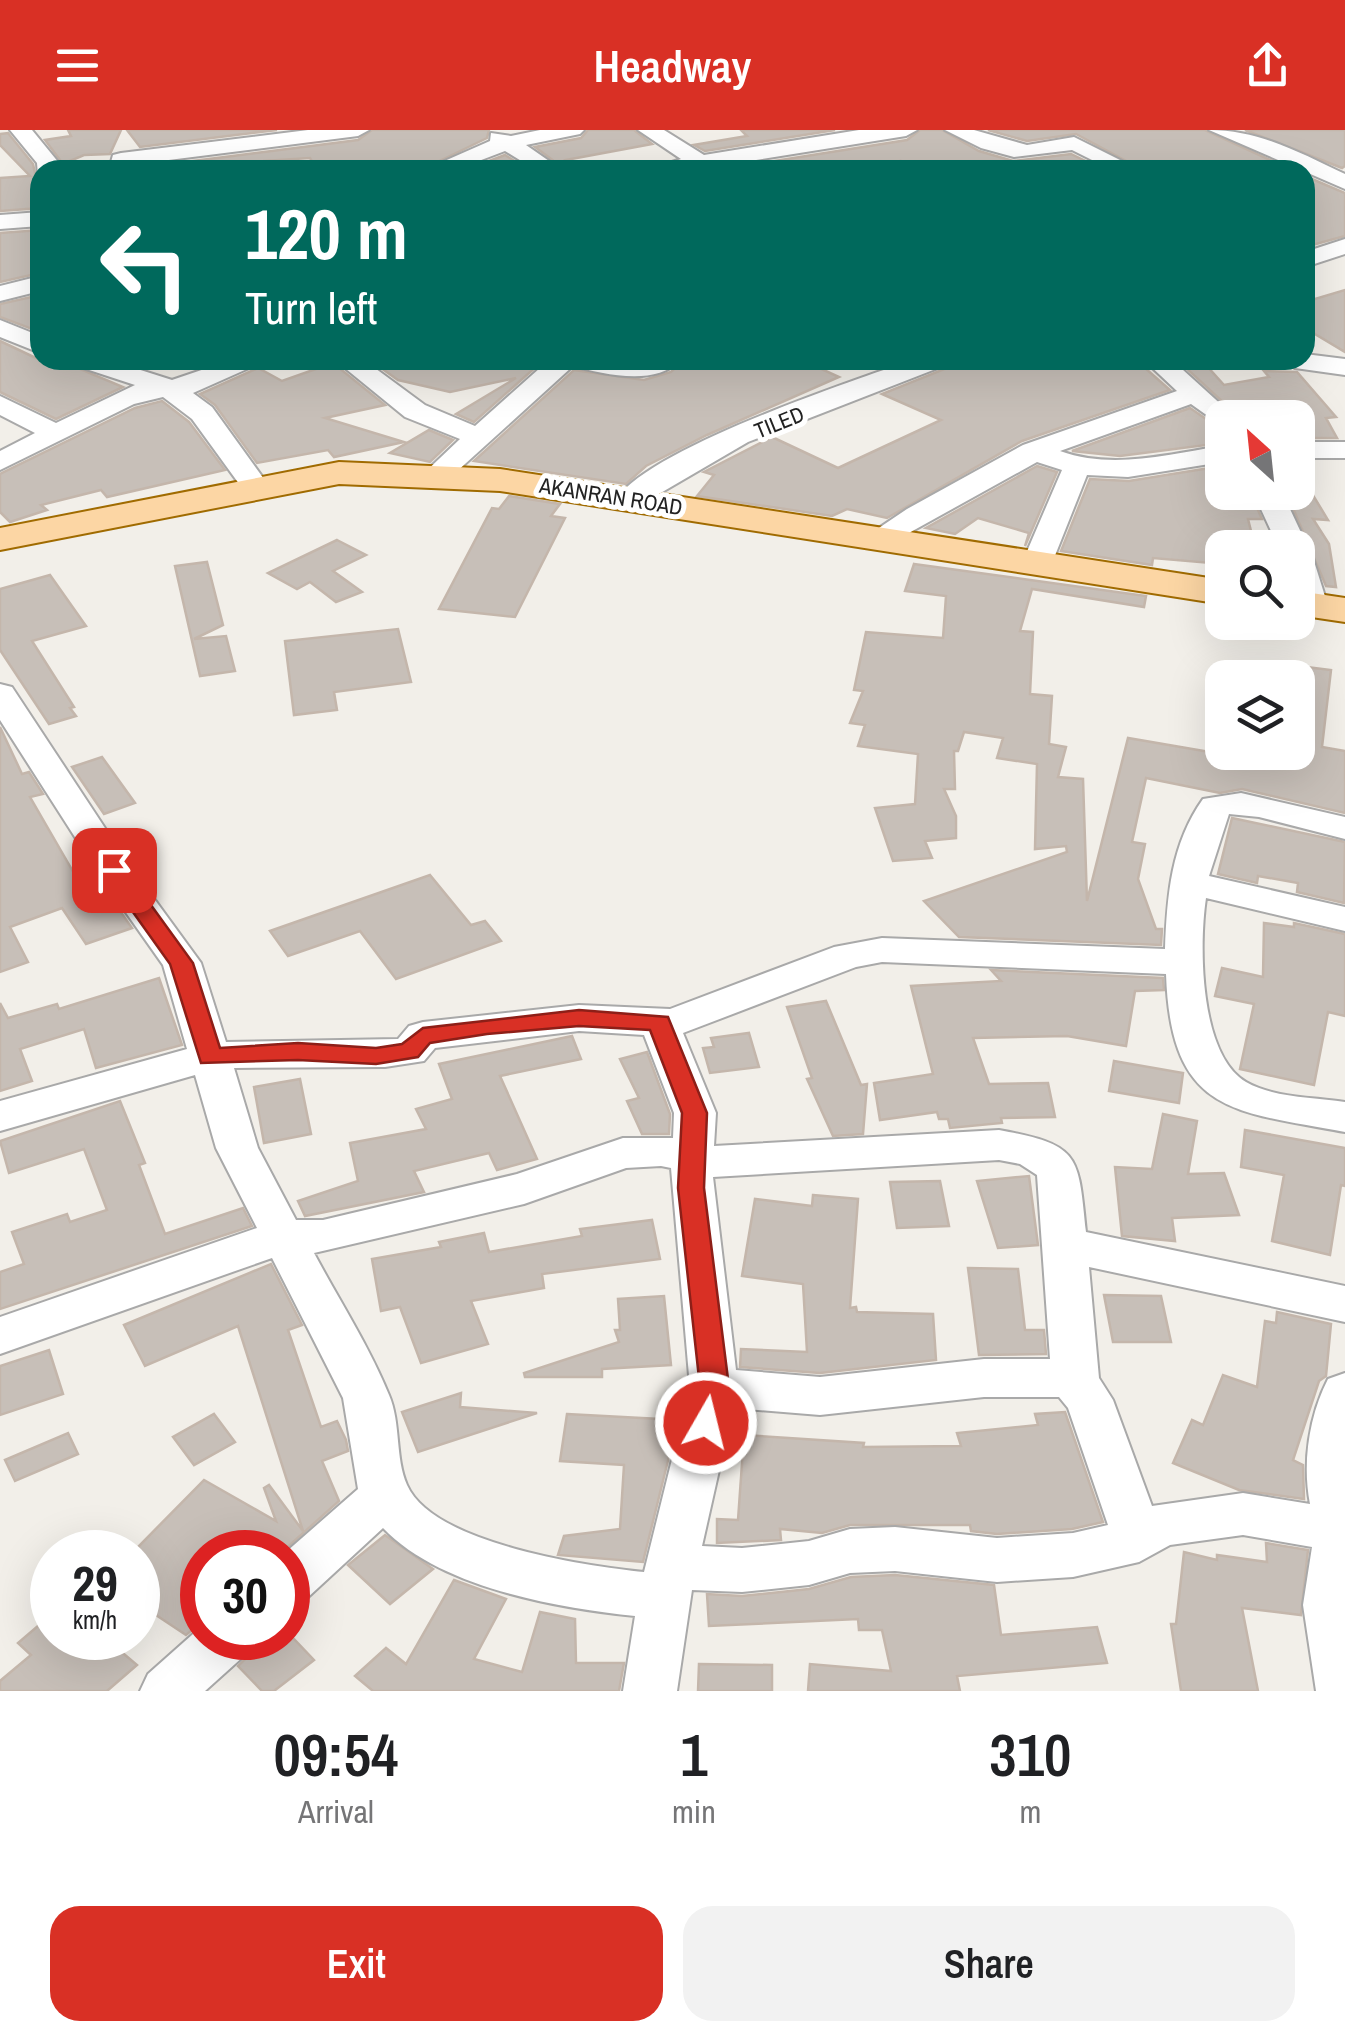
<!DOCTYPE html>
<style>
body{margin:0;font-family:"Archivo Narrow",sans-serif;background:#f2f2f2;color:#202124;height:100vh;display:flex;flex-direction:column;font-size:38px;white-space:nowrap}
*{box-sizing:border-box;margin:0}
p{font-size:32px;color:#757577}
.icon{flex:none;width:55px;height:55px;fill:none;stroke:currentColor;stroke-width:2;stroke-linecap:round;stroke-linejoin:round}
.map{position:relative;height:1561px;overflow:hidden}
.sheet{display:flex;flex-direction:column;background:#fff;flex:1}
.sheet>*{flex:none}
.banner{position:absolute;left:30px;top:30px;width:1285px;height:210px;border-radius:30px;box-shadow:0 10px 40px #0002;background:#00695c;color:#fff;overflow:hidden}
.needle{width:65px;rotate:333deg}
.controls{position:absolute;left:1205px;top:270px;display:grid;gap:20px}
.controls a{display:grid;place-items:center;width:110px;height:110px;border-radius:20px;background:#fff;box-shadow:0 10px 40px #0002;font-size:50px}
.speed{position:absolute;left:30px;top:1400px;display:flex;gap:20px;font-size:50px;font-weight:700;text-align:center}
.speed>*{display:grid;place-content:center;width:130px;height:130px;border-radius:50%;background:#fff;box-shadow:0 10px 40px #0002;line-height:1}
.speed small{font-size:25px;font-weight:400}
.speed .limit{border:15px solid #d22;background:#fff;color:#111}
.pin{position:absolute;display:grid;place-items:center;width:85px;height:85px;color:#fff;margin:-42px;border-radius:20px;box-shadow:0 5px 15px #0006}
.me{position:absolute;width:110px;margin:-55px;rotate:8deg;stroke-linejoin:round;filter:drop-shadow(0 0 8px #0008)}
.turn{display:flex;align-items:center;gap:35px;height:210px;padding:0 50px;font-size:45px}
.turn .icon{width:130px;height:130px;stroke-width:2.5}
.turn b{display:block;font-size:70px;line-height:85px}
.eta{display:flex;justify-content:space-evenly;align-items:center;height:170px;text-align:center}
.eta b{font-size:60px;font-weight:600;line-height:70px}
.cta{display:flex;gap:20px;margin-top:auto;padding:20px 50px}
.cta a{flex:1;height:115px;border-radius:30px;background:#d93025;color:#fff;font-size:40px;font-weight:600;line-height:115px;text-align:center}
.cta a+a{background:#f2f2f2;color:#202124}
header{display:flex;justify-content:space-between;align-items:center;height:130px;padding:0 50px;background:#d93025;color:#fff;font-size:45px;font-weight:600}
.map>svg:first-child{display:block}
</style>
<header><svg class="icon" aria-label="menu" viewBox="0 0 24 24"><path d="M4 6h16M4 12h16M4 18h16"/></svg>Headway<svg class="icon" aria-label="share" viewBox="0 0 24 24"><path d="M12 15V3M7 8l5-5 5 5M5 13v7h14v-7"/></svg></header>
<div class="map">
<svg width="1345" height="1561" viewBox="0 0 1345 1561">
<rect width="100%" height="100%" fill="#f2efe9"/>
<!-- building -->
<g fill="#c7bfb8" stroke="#c4b6ab" stroke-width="2.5">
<polygon points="68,0 121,0 110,24 84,25 63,34 45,10 71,6"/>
<polygon points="127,0 277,0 140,17"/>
<polygon points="372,0 489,0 487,8 421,40 317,40 310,28 264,31 261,40 168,40 170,34 358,10"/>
<polygon points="588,0 634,0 652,14 566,30 580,40 566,40 535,17 581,8"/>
<polygon points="741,0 835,0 705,21 694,15 747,6"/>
<polygon points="920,0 942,0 979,21 1013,31 1071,24 1104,40 900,40 900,31 850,40 717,40 907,10"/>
<polygon points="988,0 1205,0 1292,40 1143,40 1076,4 1027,11"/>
<polygon points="1245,0 1345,0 1345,36 1342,38"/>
<polygon points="8,3 33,34 36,48 40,48 40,78 0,81 0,48 30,46 0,15 0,4"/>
<polygon points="505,25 529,40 466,40"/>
<polygon points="1305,46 1345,63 1345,106 1305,117"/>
<polygon points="40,100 40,143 0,152 0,103"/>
<polygon points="1345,160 1345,222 1305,198 1305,172"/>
<polygon points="40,165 40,202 0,187 0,174"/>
<polygon points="0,211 40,230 59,230 123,257 56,289 0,262"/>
<polygon points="370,230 509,230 538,235 474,292 456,284 516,248 450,262 398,250"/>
<polygon points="684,230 802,230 839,247 707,305 646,336 626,354 474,331 574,240 644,250 671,242"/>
<polygon points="954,230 1136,230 1170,260 1022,311 887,388 847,379 832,386 697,366 714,345 704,342 772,307 838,338 941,290 882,264 947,238"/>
<polygon points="333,233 385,275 325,288 404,312 334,327 328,320 257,333 215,275 200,264 258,238 282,251"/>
<polygon points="1206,235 1224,255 1269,247 1264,241 1297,242 1336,287 1326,288 1337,308 1298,308 1298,284 1240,288 1185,237"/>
<polygon points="162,271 189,292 225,340 107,367 101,360 41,375 47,380 10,392 0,382 0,344 135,278"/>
<polygon points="1190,278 1222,300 1222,313 1120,326 1072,321"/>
<polygon points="429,300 453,310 430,332 390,323"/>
<polygon points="1037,336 1057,342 1025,416 1029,403 978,388 955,404 926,398"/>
<polygon points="1222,336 1222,362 1250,362 1262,389 1248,389 1255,417 1222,416 1222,434 1153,428 1152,435 1061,421 1090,349 1129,351"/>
<polygon points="1286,362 1311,362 1328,390 1313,389 1329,414 1336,457 1326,456"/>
<polygon points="509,366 560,374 551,386 565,388 515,487 439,479 492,378 499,379"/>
<polygon points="337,410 366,425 333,441 362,462 336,472 310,452 297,459 268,443"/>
<polygon points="207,432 223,495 194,509 226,506 235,541 200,546 175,436"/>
<polygon points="914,434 1146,466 1144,477 1032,459 1020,501 1033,502 1030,564 1052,566 1049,614 1066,617 1058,647 1083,649 1087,771 1128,608 1233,626 1298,622 1298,536 1331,540 1322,617 1345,621 1345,683 1242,659 1220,663 1146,648 1132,712 1145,714 1138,749 1156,799 1162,799 1161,815 959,807 924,771 1067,722 1066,716 1035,719 1037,634 997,628 1003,608 964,602 958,621 954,621 955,659 944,659 956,686 956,708 925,711 932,728 893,731 875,678 915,674 918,624 858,616 865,595 850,593 863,561 854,560 866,502 943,508 946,466 905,461"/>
<polygon points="50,445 86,496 32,511 74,577 70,578 76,586 49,594 0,520 0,459"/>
<polygon points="398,499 411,552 334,562 337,580 294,585 285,511"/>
<polygon points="0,597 22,644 29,642 43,664 30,667 75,745 91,740 132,798 86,814 62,778 10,797 28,832 0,842"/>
<polygon points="102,627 135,673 104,684 72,637"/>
<polygon points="1232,688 1345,712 1344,773 1297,762 1298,753 1258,746 1257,753 1218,744"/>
<polygon points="430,745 471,795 485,791 501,811 396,849 360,801 288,826 270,801"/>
<polygon points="1264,793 1294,797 1294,793 1345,804 1345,886 1328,882 1314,955 1240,939 1254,874 1215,866 1222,838 1263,847"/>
<polygon points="991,840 1163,848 1164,860 1135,861 1126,916 1067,906 973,908 989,954 1048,953 1055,987 1001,988 1002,993 950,998 948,989 939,989 937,982 880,990 874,953 933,944 911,856 1001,851"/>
<polygon points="159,848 182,915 96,938 84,899 20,919 32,951 0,961 0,873 8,888 57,874 59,879"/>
<polygon points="826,871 861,955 867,954 863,1004 833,1006 807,949 812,948 787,877"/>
<polygon points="749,903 759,937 710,943 703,918 714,917 711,908"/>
<polygon points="572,906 581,929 500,946 537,1029 497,1040 489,1023 414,1041 424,1062 305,1086 298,1071 358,1051 350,1013 426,999 416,979 452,969 439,934"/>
<polygon points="647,922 670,984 669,1004 642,1004 627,971 639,968 620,929"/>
<polygon points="1114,931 1183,943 1179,973 1109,961"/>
<polygon points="300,949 311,1004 264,1013 254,957"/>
<polygon points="120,971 145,1033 139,1035 165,1104 243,1078 252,1096 0,1179 0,1142 24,1134 12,1102 67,1084 70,1092 107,1080 84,1019 9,1043 0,1011"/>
<polygon points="1163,984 1197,991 1188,1044 1224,1043 1239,1085 1172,1088 1175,1111 1122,1106 1115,1037 1152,1039"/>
<polygon points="1245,1000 1345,1018 1345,1056 1341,1055 1330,1125 1272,1111 1284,1045 1241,1037"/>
<polygon points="1029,1046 1038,1115 998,1118 977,1051"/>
<polygon points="940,1051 949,1096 897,1098 890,1052"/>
<polygon points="813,1065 858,1069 850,1178 856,1177 857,1182 933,1184 936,1230 820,1243 740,1237 741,1219 807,1222 803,1154 742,1146 755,1069 812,1076"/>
<polygon points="652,1090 660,1129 542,1144 544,1158 471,1171 488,1214 421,1233 400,1177 381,1181 372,1129 441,1117 439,1112 484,1103 489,1122 582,1106 580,1099"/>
<polygon points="271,1134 302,1195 288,1200 321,1297 337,1291 346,1310 348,1321 322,1331 339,1371 282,1422 202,1422 202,1492 186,1505 138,1473 138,1417 204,1350 276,1391 264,1358 269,1355 303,1401 238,1196 145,1236 124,1195"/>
<polygon points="968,1138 1018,1139 1025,1200 1044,1200 1046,1224 979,1225"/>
<polygon points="1104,1165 1161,1166 1171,1212 1113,1212"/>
<polygon points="664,1166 671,1235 602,1239 602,1247 525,1247 524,1243 619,1212 615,1200 620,1200 618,1169"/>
<polygon points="1277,1182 1331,1194 1326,1246 1319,1251 1293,1330 1303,1335 1304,1369 1239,1360 1173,1333 1192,1290 1203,1295 1223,1245 1257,1257 1265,1191 1276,1193"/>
<polygon points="49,1220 63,1264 0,1285 0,1236"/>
<polygon points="461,1263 460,1277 537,1283 418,1322 402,1282"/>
<polygon points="1065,1282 1103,1392 1072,1399 997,1404 971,1401 970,1395 850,1395 822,1403 780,1399 781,1410 717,1413 717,1389 738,1390 744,1305 864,1313 863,1317 961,1316 957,1303 1038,1295 1035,1284"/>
<polygon points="214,1284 235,1312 194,1335 173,1307"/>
<polygon points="567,1284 678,1290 643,1432 558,1425 564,1406 620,1399 624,1335 560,1331"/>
<polygon points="68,1303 78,1324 15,1351 5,1330"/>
<polygon points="385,1405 433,1439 390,1474 348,1435"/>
<polygon points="1266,1413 1308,1420 1301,1485 1242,1478 1258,1561 1181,1561 1171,1494 1176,1494 1184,1422 1217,1430 1217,1425 1267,1432"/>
<polygon points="895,1445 994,1455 1001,1505 1097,1497 1107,1533 957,1546 960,1561 808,1561 810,1534 891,1541 882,1500 859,1500 858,1489 709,1496 707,1464 742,1466 809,1459 851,1447"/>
<polygon points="454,1450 506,1469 474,1529 522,1542 540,1482 575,1489 576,1533 624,1533 619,1561 373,1561 355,1546 386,1518 406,1534"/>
<polygon points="52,1484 52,1508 105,1508 137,1535 107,1561 0,1561 0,1551 31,1525 18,1513"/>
<polygon points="267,1508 293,1508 314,1530 274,1561 262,1561 238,1536"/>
<polygon points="699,1534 772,1535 772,1561 698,1561"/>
</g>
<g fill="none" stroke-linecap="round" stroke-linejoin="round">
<!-- minor casing -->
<g stroke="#a9a9a9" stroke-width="4">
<g id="minor">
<polygon points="10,0 32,0 59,33 57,40 40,40 38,45 37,33"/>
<polygon points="308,0 369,0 358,6 129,35 130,40 60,40 71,33 111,32 113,25 121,23"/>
<polygon points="540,0 584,0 580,4 526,15 562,40 536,40 505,21 455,40 424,40 490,11 491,3 511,6"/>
<polygon points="638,0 664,0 704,25 859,0 917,0 906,6 693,40 648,40 681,29"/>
<polygon points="945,0 974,0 1027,15 1074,7 1140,40 1112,40 1072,20 1014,27 981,18"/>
<path d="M1209,0C1260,0 1300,23 1345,44V59Z"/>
<polygon points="40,82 40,96 0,99 0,85"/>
<polygon points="1345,109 1345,124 1305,137 1305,122"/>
<polygon points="40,146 40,161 0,171 0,156"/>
<polygon points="0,190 40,206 40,223 0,207"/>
<polygon points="1305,224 1345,229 1345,245 1295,238 1282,230 1305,230"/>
<polygon points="70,230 109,230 172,250 231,230 267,230 193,263 212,277 269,356 265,362 245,362 192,289 163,267 134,274 0,340 0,321 35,303 0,285 0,266 56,293 135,255 74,235"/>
<path d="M335,230H364L425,275L475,296L549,230H680C656,257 603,244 573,236L444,353L434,356L420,347L460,309L405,287Z"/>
<path d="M912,230H950L946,235L748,312L640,375H620L616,369C653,317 847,253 912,230Z"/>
<path d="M1144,230H1172L1236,288H1222V296L1191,274L1060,321C1113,340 1168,324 1222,316V332L1128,347L1087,345L1052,433L1037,442L1022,433L1062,340L1037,332L889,414H869L864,408L907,379L1023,315L1177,261Z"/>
<rect x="1298" y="312" width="47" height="16"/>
<polygon points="1253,362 1282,362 1313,428 1328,476 1323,483 1312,485 1298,478 1298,418 1279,418"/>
<path d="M0,554L12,557L128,733L201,833L226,912L398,909L409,896L423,892L579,875L670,879L834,817L882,808L1165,819C1167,766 1171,714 1203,669L1241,663L1345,687V709L1259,687L1229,684L1209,746L1345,777V801L1206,768C1199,815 1199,924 1246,952C1274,968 1313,967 1345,972V1002C1231,981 1171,983 1166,844L882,832L856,837L683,903L716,983L714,1016L999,1000C1081,1015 1078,1025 1086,1102L1345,1156V1192L1089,1137L1099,1248L1113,1270L1152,1376L1243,1363L1310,1374C1302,1333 1309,1286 1328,1249L1345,1243V1561H1316L1303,1475L1312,1417L1243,1405L1170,1415L1139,1432L1073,1447L997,1452L895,1441L850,1443L809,1455L742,1462L692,1460L677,1561H623L635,1486C556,1478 439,1457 383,1398L306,1469L288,1475L286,1422L358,1359L343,1268L272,1128L0,1224V1187L257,1098L216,1018L195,945L0,1001V971L187,919L163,835L96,740L0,590ZM579,901L644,905L674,983L673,1008H623L517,1044L323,1090H296L258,1018L234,938L385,937L424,931L435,918ZM999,1030L1020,1034L1037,1045L1050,1229H984L820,1247L736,1240L713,1047ZM661,1036L671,1038L690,1257L644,1442C587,1436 433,1414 407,1355C395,1328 401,1293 389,1265C369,1216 339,1170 314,1123L524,1074L626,1038ZM984,1267H1059L1068,1278L1108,1395L1073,1403L997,1408L895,1397L850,1399L809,1411L742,1418L702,1416L733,1278L820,1285Z"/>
<polygon points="202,1496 202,1508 252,1508 245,1525 205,1561 140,1561 148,1544"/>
</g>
</g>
<!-- major casing -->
<g stroke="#a06b00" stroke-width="4">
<g id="major">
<polygon points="339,332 500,339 1222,450 1222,474 500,361 339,354 0,420 0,398"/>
<polygon points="1298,461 1345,468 1345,492 1298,485"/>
</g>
</g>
<!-- minor -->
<use href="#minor" fill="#fff" fill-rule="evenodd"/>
<!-- major -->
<use href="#major" fill="#fcd6a4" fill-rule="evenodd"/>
</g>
<!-- route -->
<polygon fill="#d93025" stroke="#8d1f18" stroke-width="2.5" points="114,733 122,735 193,833 220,918 298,913 376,918 402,914 423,898 579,880 668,887 707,983 704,1058 729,1257 716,1302 696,1302 691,1293 700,1257 678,1058 682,983 650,900 579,896 487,904 430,913 418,927 376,934 298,930 201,933 170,834 103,740"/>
<g text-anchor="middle" stroke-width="10" stroke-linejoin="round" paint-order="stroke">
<!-- far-street labels -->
<g font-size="22" fill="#222" stroke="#fff">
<text transform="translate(779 292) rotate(-22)" y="8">TILED</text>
<text transform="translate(611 366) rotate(9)" y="8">AKANRAN ROAD</text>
</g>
</g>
</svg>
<div class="controls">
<a><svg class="needle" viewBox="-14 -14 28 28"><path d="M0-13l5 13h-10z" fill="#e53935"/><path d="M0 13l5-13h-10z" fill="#757577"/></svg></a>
<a><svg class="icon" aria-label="search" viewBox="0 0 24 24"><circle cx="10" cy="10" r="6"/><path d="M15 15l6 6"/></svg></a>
<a><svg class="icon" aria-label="layers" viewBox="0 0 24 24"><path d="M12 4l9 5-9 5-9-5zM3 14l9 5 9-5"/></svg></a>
</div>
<div class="speed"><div>29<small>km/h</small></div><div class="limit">30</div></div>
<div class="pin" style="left:114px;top:740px;background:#d93025"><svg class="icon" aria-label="arrive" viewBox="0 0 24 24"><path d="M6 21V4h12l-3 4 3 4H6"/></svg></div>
<svg class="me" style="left:706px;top:1293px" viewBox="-20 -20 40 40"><circle r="17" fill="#d93025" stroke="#fff" stroke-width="3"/><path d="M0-11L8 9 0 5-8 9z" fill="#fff"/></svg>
<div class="banner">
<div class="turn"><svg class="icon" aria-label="left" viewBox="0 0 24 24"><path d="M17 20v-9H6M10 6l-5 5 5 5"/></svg><div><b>120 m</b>Turn left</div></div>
</div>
</div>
<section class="sheet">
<div class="eta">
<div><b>09:54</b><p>Arrival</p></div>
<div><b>1</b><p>min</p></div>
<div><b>310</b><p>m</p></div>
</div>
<div class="cta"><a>Exit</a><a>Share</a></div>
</section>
